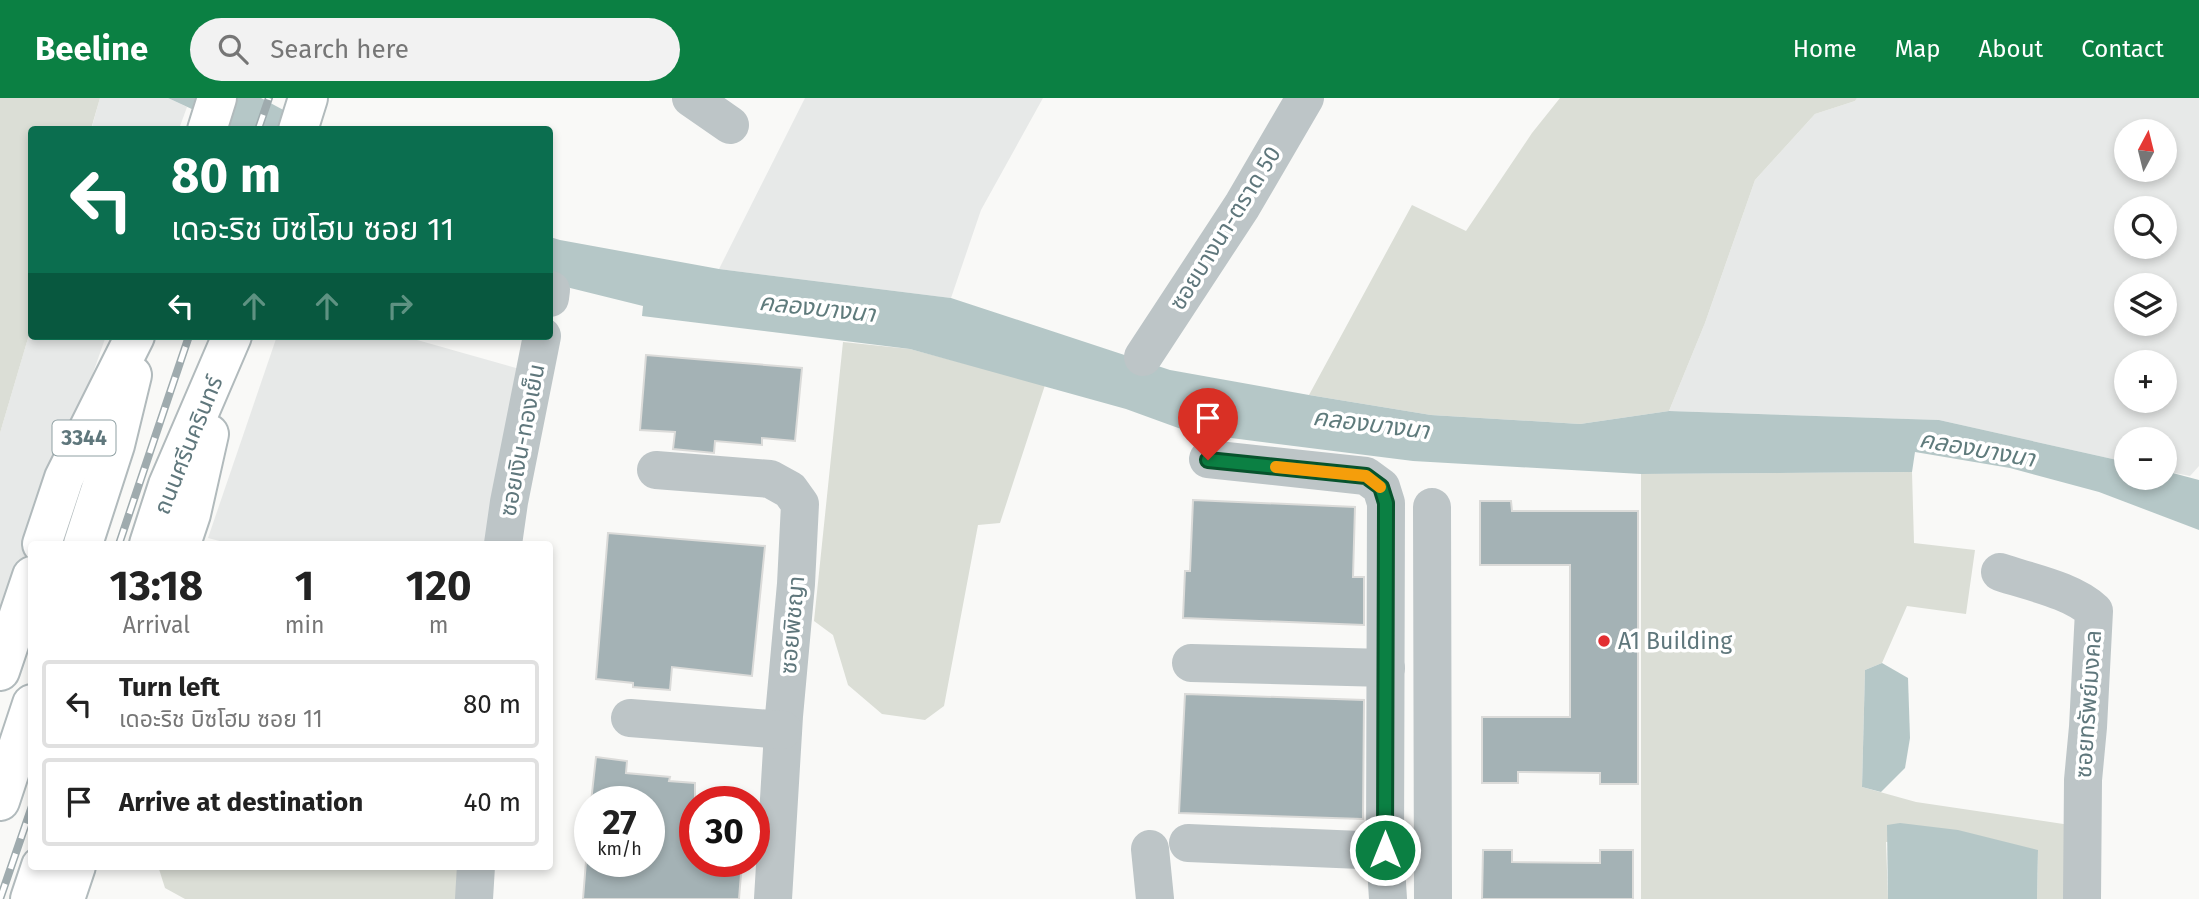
<!DOCTYPE html>
<meta charset="utf-8">
<style>
body{margin:0;font-family:"Fira Sans","Noto Sans Thai",sans-serif;background:#f2f2f2;color:#222;height:100vh;display:flex;flex-direction:column;font-size:26px;white-space:nowrap}
*{box-sizing:border-box;margin:0}
p{font-size:23px;color:#767676}
.icon{flex:none;width:38px;height:38px;fill:none;stroke:currentColor;stroke-width:2;stroke-linecap:round;stroke-linejoin:round}
.map{position:relative;flex:1;overflow:hidden}
.side{position:absolute;left:28px;top:443px;width:525px;height:329px;display:flex;flex-direction:column;background:#fff;border-radius:7px;box-shadow:0 4px 10px #0003}
.side>*{flex:none}
.guide{position:absolute;left:28px;top:28px;width:525px;height:214px;border-radius:7px;box-shadow:0 4px 10px #0003;background:#0b6e4f;color:#fff;overflow:hidden}
.needle{width:46px;rotate:7deg}
.tools{position:absolute;left:2114px;top:21px;display:grid;gap:14px}
.tools a{display:grid;place-items:center;width:63px;height:63px;border-radius:50%;background:#fff;box-shadow:0 4px 10px #0003;font-size:35px}
.speed{position:absolute;left:574px;top:688px;display:flex;gap:14px;font-size:35px;font-weight:700;text-align:center}
.speed>*{display:grid;place-content:center;width:91px;height:91px;border-radius:50%;background:#fff;box-shadow:0 4px 10px #0003;line-height:1}
.speed small{font-size:18px;font-weight:400}
.speed .limit{border:10px solid #d22;background:#fff;color:#111}
.pin{position:absolute;display:grid;place-items:center;width:60px;height:60px;color:#fff;margin:-72px -30px;border-radius:50% 50% 50% 0;rotate:-45deg;box-shadow:0 0 7px #0007}
.pin .icon{rotate:45deg}
.me{position:absolute;width:77px;margin:-38px;rotate:0deg;stroke-linejoin:round;filter:drop-shadow(0 0 5px #0008)}
.turn{display:flex;align-items:center;gap:24px;height:147px;padding:0 28px;font-size:32px}
.turn .icon{width:91px;height:91px;stroke-width:2.5}
.turn b{display:block;font-size:49px;line-height:60px}
.lanes{display:flex;align-items:center;height:66px;padding:0 28px;background:#0003;justify-content:center;gap:35px;direction:ltr}
.lanes .off{opacity:.35}
.eta{display:flex;justify-content:space-evenly;align-items:center;height:119px;text-align:center}
.eta b{font-size:42px;font-weight:700;line-height:49px}
ul{padding:0;list-style:none}
li{display:flex;align-items:center;gap:21px;height:88px;margin:0 14px 10px;padding:0 14px;border:4px solid #e0e0e0;border-radius:7px}
li div{flex:1}
li b{display:block;font-size:26px}
li em{font-style:normal}
header{display:flex;align-items:center;gap:42px;box-sizing:border-box;height:98px;padding:0 35px;background:#0b8043;color:#fff}
header strong{font-size:33px}
nav{display:flex;gap:38px;margin-inline-start:auto;font-size:24px}
.search{width:490px;height:63px;background:#f2f2f2;display:flex;align-items:center;gap:18px;box-sizing:border-box;padding:0 24px;border-radius:38px;color:#767676;font-size:26px}
.map>svg:first-child{display:block}
</style>
<header>
<strong>Beeline</strong>
<div class="search"><svg class="icon" aria-label="search" viewBox="0 0 24 24"><circle cx="10" cy="10" r="6"/><path d="M15 15l6 6"/></svg>Search here</div>
<nav><a>Home</a><a>Map</a><a>About</a><a>Contact</a></nav>
</header>
<div class="map">
<svg width="2199" height="801" viewBox="0 0 2199 801">
<rect width="100%" height="100%" fill="#f9f9f7"/>
<!-- built -->
<g fill="#e7e9e8" fill-rule="evenodd">
<polygon points="100,0 168,0 187,9 179,31 91,32"/>
<polygon points="805,0 1043,0 981,112 951,200 719,171"/>
<path d="M1857,0H2199V368L2190,378L2165,373V341H2126V364L1939,322L1669,313L1705,225L1755,82L1815,16L1855,3ZM2126,33H2165V72H2126ZM2126,110H2165V149H2126ZM2126,187H2165V226H2126ZM2126,264H2165V303H2126Z"/>
<polygon points="31,230 32,238 106,238 0,539 0,335"/>
<polygon points="277,238 403,238 523,272 493,446 231,446 208,440"/>
</g>
<!-- green -->
<g fill="#dbded6">
<polygon points="0,0 100,0 91,31 32,32 31,230 0,335"/>
<polygon points="1560,0 1857,0 1855,3 1815,16 1755,82 1705,225 1669,313 1580,326 1431,317 1309,297 1412,107 1466,133 1532,35"/>
<polygon points="843,244 910,251 1045,287 1000,425 978,427 944,608 925,622 882,616 848,587 833,537 814,523"/>
<polygon points="1912,374 1914,445 1975,452 1966,516 1907,508 1882,565 1865,572 1862,689 1916,704 2070,727 2069,801 2037,801 2038,752 1886,744 1888,801 1641,801 1641,376"/>
<polygon points="158,768 466,768 464,801 185,801 165,790"/>
</g>
<!-- water -->
<g fill="#b5c7c7">
<polygon points="168,0 261,0 319,31 235,31"/>
<polygon points="550,139 560,142 719,171 951,200 1170,272 1309,297 1431,317 1580,326 1669,313 1939,322 2126,364 2126,380 2165,380 2165,373 2199,382 2199,432 2099,394 2010,370 1915,354 1912,374 1641,376 1413,363 1192,335 1126,311 910,251 642,218 643,208 550,185"/>
<polygon points="1882,565 1908,580 1910,640 1905,670 1881,694 1862,689 1865,572"/>
<polygon points="1900,725 1958,732 2038,752 2037,801 1888,801 1887,727"/>
</g>
<!-- building -->
<g fill="#a4b2b5" stroke="#dbdbd9" stroke-width="2">
<polygon points="646,257 802,270 795,343 762,340 762,347 715,343 714,355 673,351 675,334 640,332"/>
<polygon points="1193,402 1355,409 1353,479 1364,479 1364,527 1183,520 1185,473 1190,473"/>
<polygon points="1480,403 1511,403 1512,413 1638,413 1638,686 1600,686 1600,675 1518,674 1518,685 1482,685 1482,619 1570,619 1570,467 1480,467"/>
<polygon points="608,435 765,448 752,578 672,569 670,592 633,589 633,585 596,581"/>
<polygon points="1185,596 1364,602 1363,721 1179,715"/>
<polygon points="596,659 627,663 626,675 670,679 669,683 695,685 695,763 742,763 739,801 583,801 586,763 649,763 649,704 591,704"/>
<polygon points="1483,752 1512,752 1512,764 1600,765 1600,752 1633,752 1633,801 1482,801"/>
</g>
<g fill="none" stroke-linecap="round" stroke-linejoin="round">
<!-- major casing -->
<g stroke="#b1babc" stroke-width="42">
<g id="major">
<polyline points="207,32 217,0"/>
<polyline points="298,32 308,0"/>
<polyline points="42,446 64,380 135,238"/>
<polyline points="83,446 115,347 132,277"/>
<polyline points="149,446 168,387 232,238"/>
<polyline points="181,446 191,416 209,336"/>
<polyline points="0,573 32,478"/>
<polyline points="0,703 32,606"/>
<polyline points="30,801 41,768"/>
<polyline points="65,801 76,768"/>
</g>
</g>
<!-- minor -->
<g stroke="#bdc5c7" stroke-width="38">
<polyline points="691,0 730,27"/>
<polyline points="550,200 551,192"/>
<polyline points="1143,259 1242,108 1305,0"/>
<polyline points="1208,361 1366,378 1381,389 1386,405 1385,753 1388,801"/>
<polyline points="656,372 770,381 790,392 800,406 796,486 784,618 773,801"/>
<polyline points="1432,409 1433,801"/>
<polyline points="503,446 509,404 542,238"/>
<path d="M2000,474C2029,484 2072,492 2094,513L2088,629L2083,682L2082,801"/>
<polyline points="1191,565 1386,570"/>
<polyline points="630,620 783,632"/>
<polyline points="1188,745 1385,753"/>
<polyline points="1150,751 1155,801"/>
<polyline points="474,801 476,768"/>
</g>
<!-- major -->
<use href="#major" stroke="#fff" stroke-width="38"/>
<!-- rail casing -->
<g stroke="#9fabae" stroke-width="8">
<g id="rail">
<polyline points="258,32 269,0"/>
<polyline points="119,446 189,238"/>
<polyline points="0,801 32,708"/>
</g>
</g>
<!-- rail -->
<use href="#rail" stroke="#fff" stroke-width="5" stroke-dasharray="16" stroke-linecap="butt"/>
</g>
<g fill="none" stroke-linecap="round" stroke-linejoin="round">
<!-- route casing -->
<g stroke="#07532c" stroke-width="18">
<polyline id="route" points="1208,362 1366,378 1381,389 1386,405 1385,752"/>
</g>
<!-- route -->
<use href="#route" stroke="#0b8043" stroke-width="12"/>
<!-- slow -->
<polyline stroke="#f59e0b" stroke-width="12" points="1276,369 1366,378 1380,389"/>
</g>
<!-- markers -->
<circle fill="#e22e32" stroke="#fff" stroke-width="2.5" cx="1604" cy="543" r="7"/>
<g text-anchor="middle" stroke-width="7" stroke-linejoin="round" paint-order="stroke">
<!-- shield labels -->
<rect fill="#fff" stroke="#8fa0a3" stroke-width="2" x="52.5" y="322.5" width="63" height="35" rx="5"/>
<g font-size="21" font-weight="bold" fill="#5f777c">
<text x="84" y="347">3344</text>
</g>
<!-- street labels -->
<g font-size="23" fill="#5f777c" stroke="#fff">
<text transform="translate(1225 130) rotate(-58)" y="8">ซอยบางนา-ตราด 50</text>
<text transform="translate(522 342) rotate(-79)" y="8">ซอยเงิน-ทองเย็น</text>
<text transform="translate(188 347) rotate(-68)" y="8">ถนนศรีนครินทร์</text>
<text transform="translate(792 527) rotate(-85)" y="8">ซอยพิชญา</text>
<text transform="translate(2088 606) rotate(-86)" y="8">ซอยทรัพย์มงคล</text>
</g>
<!-- poi labels -->
<g font-size="23" fill="#5f777c" stroke="#fff" text-anchor="start">
<text x="1618" y="551">A1 Building</text>
</g>
<!-- water labels -->
<g font-size="24" font-style="italic" fill="#5f7b7c" stroke="#fff">
<text transform="translate(817 210) rotate(6)" y="8">คลองบางนา</text>
<text transform="translate(1371 326) rotate(7)" y="8">คลองบางนา</text>
<text transform="translate(1977 351) rotate(10)" y="8">คลองบางนา</text>
</g>
</g>
</svg>
<div class="tools">
<a><svg class="needle" viewBox="-14 -14 28 28"><path d="M0-13l5 13h-10z" fill="#e53935"/><path d="M0 13l5-13h-10z" fill="#767676"/></svg></a>
<a><svg class="icon" aria-label="search" viewBox="0 0 24 24"><circle cx="10" cy="10" r="6"/><path d="M15 15l6 6"/></svg></a>
<a><svg class="icon" aria-label="layers" viewBox="0 0 24 24"><path d="M12 4l9 5-9 5-9-5zM3 14l9 5 9-5"/></svg></a>
<a>+</a>
<a>−</a>
</div>
<div class="speed"><div>27<small>km/h</small></div><div class="limit">30</div></div>
<div class="pin" style="left:1208px;top:362px;background:#d93025"><svg class="icon" aria-label="arrive" viewBox="0 0 24 24"><path d="M6 21V4h12l-3 4 3 4H6"/></svg></div>
<svg class="me" style="left:1385px;top:752px" viewBox="-20 -20 40 40"><circle r="17" fill="#0b8043" stroke="#fff" stroke-width="3"/><path d="M0-11L8 9 0 5-8 9z" fill="#fff"/></svg>
<div class="guide">
<div class="turn"><svg class="icon" aria-label="left" viewBox="0 0 24 24"><path d="M17 20v-9H6M10 6l-5 5 5 5"/></svg><div><b>80 m</b>เดอะริช บิซโฮม ซอย 11</div></div>
<div class="lanes"><svg class="icon" aria-label="left" viewBox="0 0 24 24"><path d="M17 20v-9H6M10 6l-5 5 5 5"/></svg><svg class="icon off" aria-label="ahead" viewBox="0 0 24 24"><path d="M12 20V5M6 11l6-6 6 6"/></svg><svg class="icon off" aria-label="ahead" viewBox="0 0 24 24"><path d="M12 20V5M6 11l6-6 6 6"/></svg><svg class="icon off" aria-label="right" viewBox="0 0 24 24"><path d="M7 20v-9h11M14 6l5 5-5 5"/></svg></div>
</div>
<section class="side">
<div class="eta">
<div><b>13:18</b><p>Arrival</p></div>
<div><b>1</b><p>min</p></div>
<div><b>120</b><p>m</p></div>
</div>
<ul>
<li><svg class="icon" aria-label="left" viewBox="0 0 24 24"><path d="M17 20v-9H6M10 6l-5 5 5 5"/></svg><div><b>Turn left</b><p>เดอะริช บิซโฮม ซอย 11</p></div><em>80 m</em></li>
<li><svg class="icon" aria-label="arrive" viewBox="0 0 24 24"><path d="M6 21V4h12l-3 4 3 4H6"/></svg><div><b>Arrive at destination</b></div><em>40 m</em></li>
</ul>
</section>
</div>
